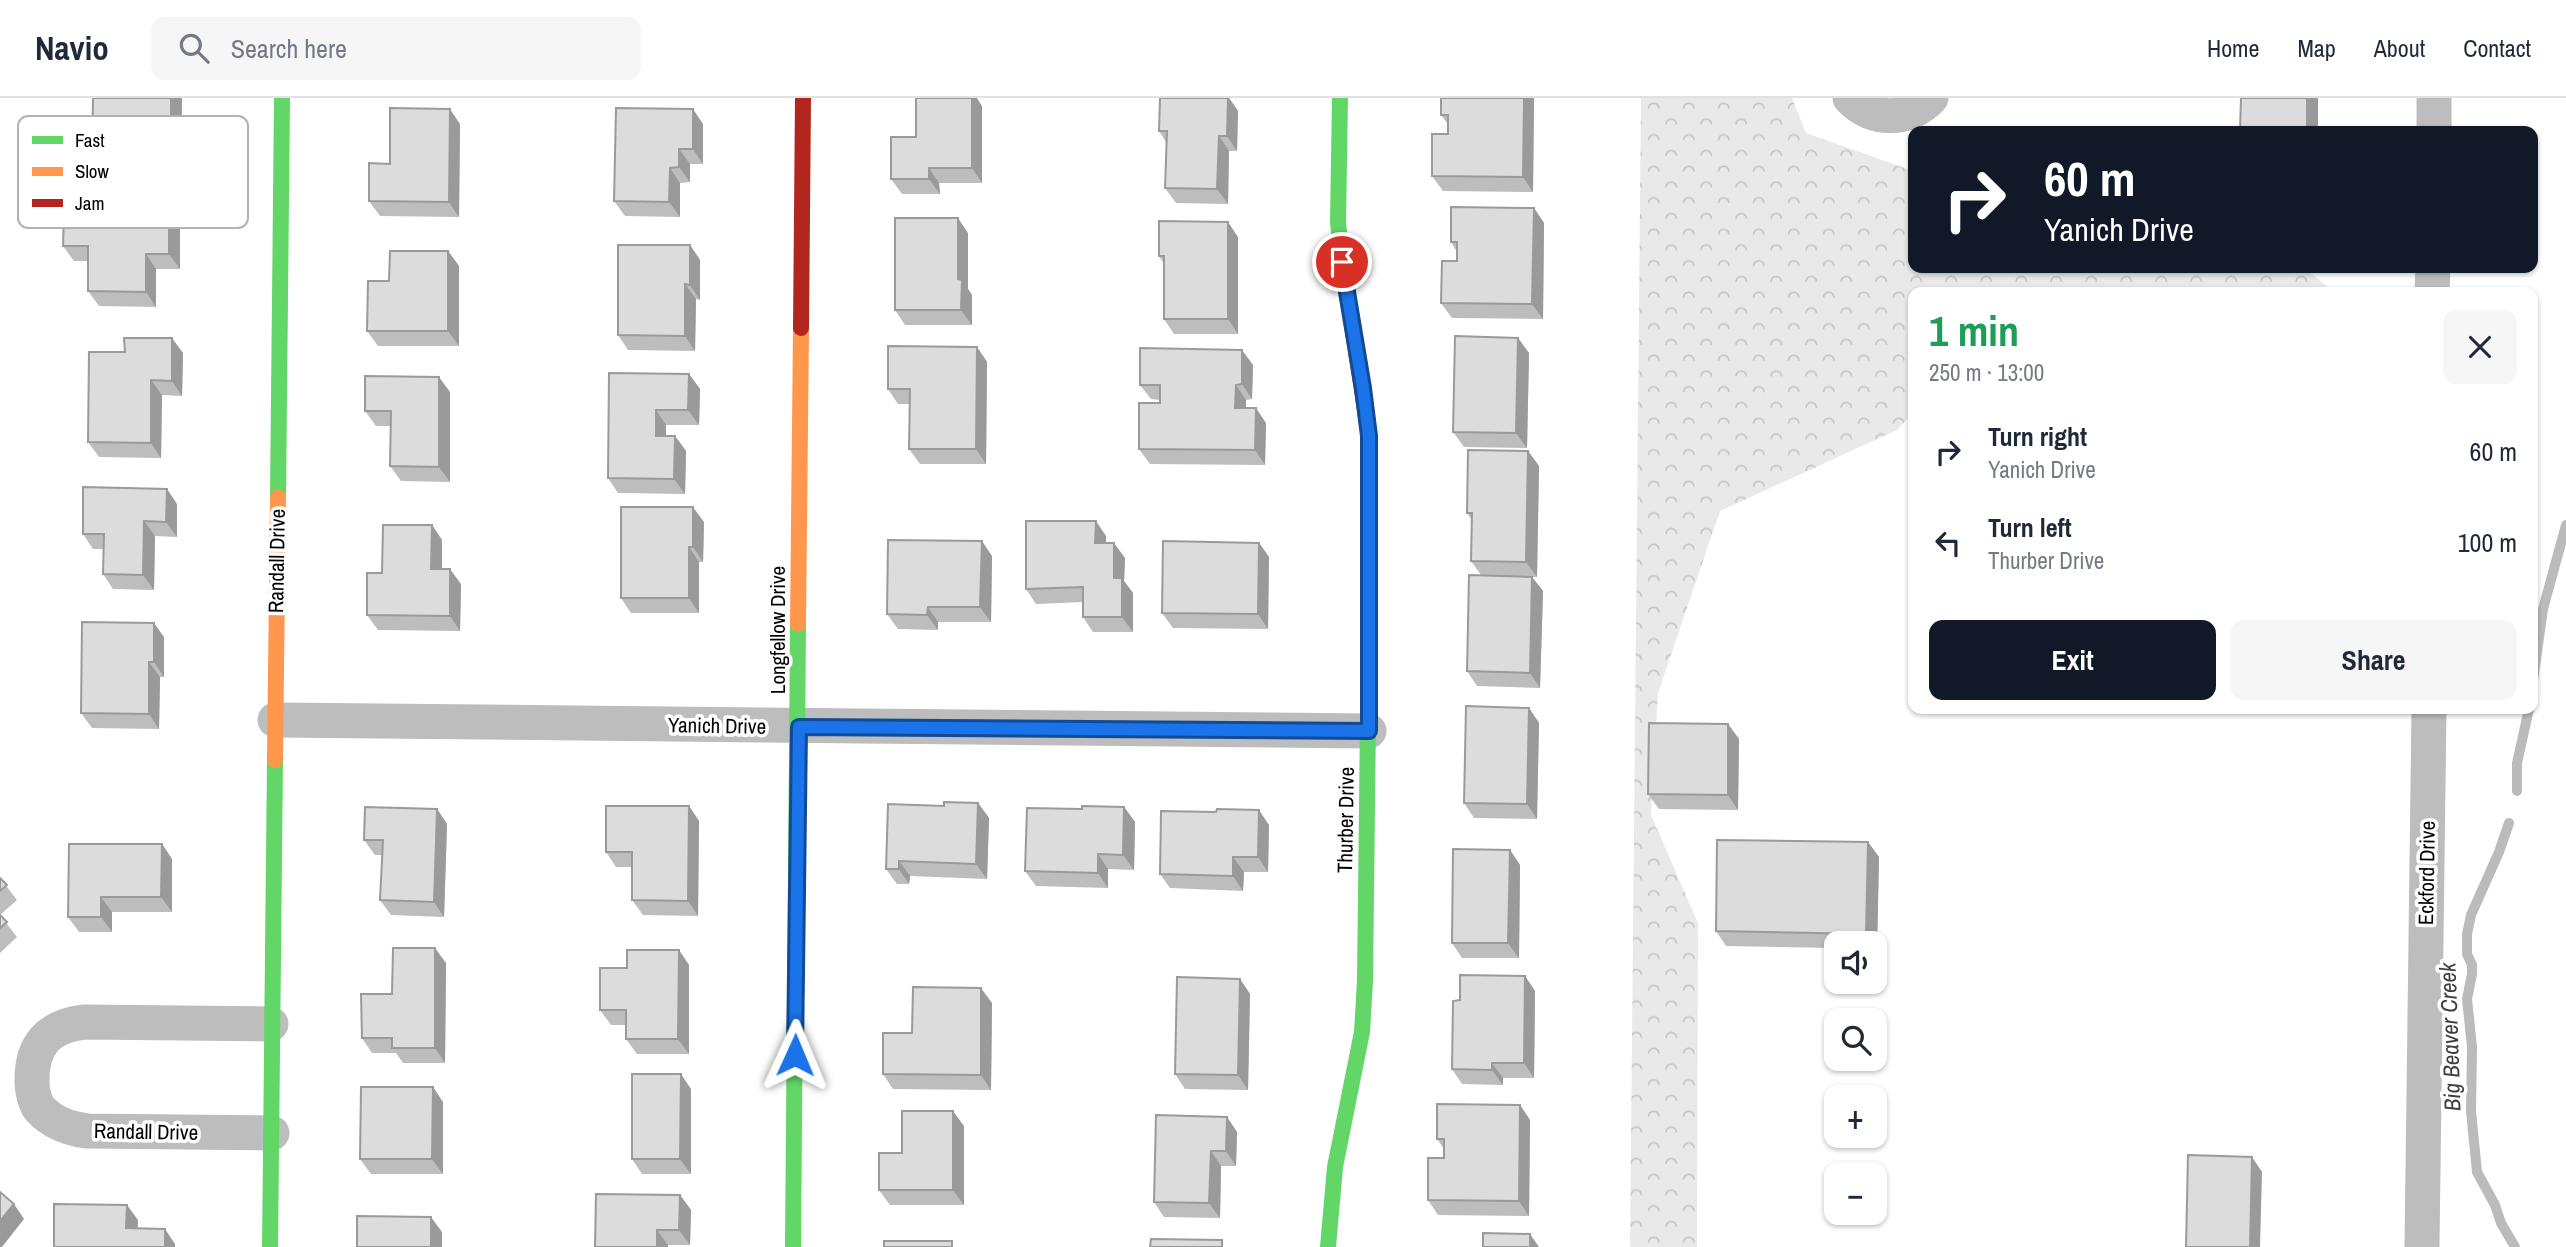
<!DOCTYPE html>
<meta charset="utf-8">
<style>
body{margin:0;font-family:"Archivo Narrow",sans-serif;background:#f6f6f7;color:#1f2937;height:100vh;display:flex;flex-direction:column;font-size:26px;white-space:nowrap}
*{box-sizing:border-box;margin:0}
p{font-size:23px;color:#747a83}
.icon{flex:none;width:38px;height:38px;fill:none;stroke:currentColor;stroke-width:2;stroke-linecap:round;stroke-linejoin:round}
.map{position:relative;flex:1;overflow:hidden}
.details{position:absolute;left:1908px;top:189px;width:630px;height:427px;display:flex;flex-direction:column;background:#fff;border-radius:14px;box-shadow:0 2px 5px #0004}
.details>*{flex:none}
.guide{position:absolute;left:1908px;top:28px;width:630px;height:147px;border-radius:14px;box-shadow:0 2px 5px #0004;background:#111827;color:#fff;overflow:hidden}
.buttons{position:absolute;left:1824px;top:833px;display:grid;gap:14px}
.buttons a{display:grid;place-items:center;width:63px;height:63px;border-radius:14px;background:#fff;box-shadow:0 2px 5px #0004;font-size:35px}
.pin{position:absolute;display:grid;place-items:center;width:60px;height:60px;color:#fff;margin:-30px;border:4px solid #fff;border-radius:50%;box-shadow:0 2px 7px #0007}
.me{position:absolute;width:77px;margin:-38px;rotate:1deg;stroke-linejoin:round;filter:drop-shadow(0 0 5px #0008)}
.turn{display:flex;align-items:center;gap:24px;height:147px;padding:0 21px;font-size:32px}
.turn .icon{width:91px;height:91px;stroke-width:2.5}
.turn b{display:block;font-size:49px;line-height:60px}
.round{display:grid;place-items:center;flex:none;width:74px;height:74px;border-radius:14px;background:#f6f6f7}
.overview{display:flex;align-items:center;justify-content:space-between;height:119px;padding:0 21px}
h1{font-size:42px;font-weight:700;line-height:52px;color:#1e9e55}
.button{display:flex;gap:14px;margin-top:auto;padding:14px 21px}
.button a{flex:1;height:80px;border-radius:14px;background:#111827;color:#fff;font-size:28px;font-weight:700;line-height:80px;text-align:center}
.button a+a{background:#f6f6f7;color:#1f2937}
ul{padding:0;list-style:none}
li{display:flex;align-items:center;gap:21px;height:91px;padding:0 21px}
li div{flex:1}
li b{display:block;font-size:26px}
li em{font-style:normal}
header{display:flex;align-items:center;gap:42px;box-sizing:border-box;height:98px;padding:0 35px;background:#fff;border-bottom:2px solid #e0e1e3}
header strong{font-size:33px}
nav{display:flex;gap:38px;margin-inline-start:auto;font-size:24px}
.search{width:490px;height:63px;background:#f6f6f7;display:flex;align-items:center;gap:18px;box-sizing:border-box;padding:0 24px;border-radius:14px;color:#747a83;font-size:26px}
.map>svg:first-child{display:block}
</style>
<header>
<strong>Navio</strong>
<div class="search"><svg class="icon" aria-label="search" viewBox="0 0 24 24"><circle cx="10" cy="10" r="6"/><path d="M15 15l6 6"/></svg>Search here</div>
<nav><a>Home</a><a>Map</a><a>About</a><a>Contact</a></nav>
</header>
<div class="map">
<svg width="2566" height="1149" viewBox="0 0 2566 1149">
<defs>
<pattern id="forest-crowns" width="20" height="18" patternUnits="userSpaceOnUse" patternTransform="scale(1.75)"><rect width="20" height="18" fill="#e9e9e9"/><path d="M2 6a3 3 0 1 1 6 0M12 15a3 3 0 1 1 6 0" fill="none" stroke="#c6c6c6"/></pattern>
</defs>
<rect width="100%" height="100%" fill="#fff"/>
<!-- forest -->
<polygon fill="url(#forest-crowns)" points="1641,0 1792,0 1806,35 1913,73 1913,170 2304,170 2334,194 1913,194 1913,315 1897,332 1720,413 1658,595 1651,717 1698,825 1697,1149 1630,1149"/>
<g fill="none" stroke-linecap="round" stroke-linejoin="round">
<!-- stream -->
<g stroke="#bbb" stroke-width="10">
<polyline points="2532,590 2543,511 2566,427"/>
<polyline points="2517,693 2517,665 2529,611"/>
<polyline points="2509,725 2499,754 2471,817 2467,836 2467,856 2472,867 2472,876 2467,901 2472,949 2471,1013 2477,1074 2495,1107 2501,1125 2515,1149"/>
</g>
<!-- street -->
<g stroke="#bdbdbd" stroke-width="35">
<path d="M1850,0C1872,24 1909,23 1931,0"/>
<polyline points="2434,33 2434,0"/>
<polyline points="2432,194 2433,170"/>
<polyline points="275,622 1369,633"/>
<path d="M271,926L85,924C48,928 31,947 32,985C32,992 35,1004 39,1010C51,1024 70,1031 87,1033L272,1035"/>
<polyline points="2422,1149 2429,611"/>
</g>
<!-- fast -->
<g stroke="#63d668" stroke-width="16">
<polyline points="1340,0 1338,124 1342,166 1356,253"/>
<polyline points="278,399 282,0"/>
<polyline points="270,1149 275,662"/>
<polyline points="793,1149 798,526"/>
<polyline points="1328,1149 1335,1069 1362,934 1365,883 1370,447"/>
</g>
<!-- slow -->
<g stroke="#ff974d" stroke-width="16">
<polyline points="798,526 801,230"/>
<polyline points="275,662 278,399"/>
</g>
<!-- jam -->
<g stroke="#b3261e" stroke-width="16">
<polyline points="801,230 803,0"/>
<polyline points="1356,253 1369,339 1370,447"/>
</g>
</g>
<!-- wall -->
<g fill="#bdbdbd">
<polygon points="93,0 182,0 181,50 163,50 163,87 103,87 92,72"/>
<polygon points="1160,0 1229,0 1238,13 1237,53 1229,53 1228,106 1176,105 1165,90 1166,44 1159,33"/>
<polygon points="1534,0 1533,94 1443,93 1432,78 1448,36 1448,26 1441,17"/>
<polygon points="982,8 982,85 939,85 940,96 902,96 891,81 916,39"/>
<polygon points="460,26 459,119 380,118 369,103"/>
<polygon points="703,26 703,66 690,66 690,84 680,85 680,119 625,118 614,103"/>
<polygon points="1534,110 1544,125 1543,221 1452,220 1441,205 1457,163 1457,154 1451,144"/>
<polygon points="169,116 180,131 180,171 156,171 156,209 99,208 88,193 88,163 74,163 63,148"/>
<polygon points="968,135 968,191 972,197 972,227 905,227 895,212"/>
<polygon points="1238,139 1238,236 1174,236 1164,221 1164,166 1159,158"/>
<polygon points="690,147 700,162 700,202 696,201 695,253 628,252 618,237"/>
<polygon points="448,153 459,168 459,248 378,248 367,233 389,183"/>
<polygon points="1518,240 1529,255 1527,350 1464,349 1453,334"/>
<polygon points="977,249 987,264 986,366 920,366 909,351 910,306 898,306 888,291"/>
<polygon points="89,254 183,255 182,298 162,297 161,360 99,359 88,344"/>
<polygon points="1253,267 1252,301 1246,302 1246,310 1266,325 1265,367 1150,366 1139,351 1160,305 1160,302 1151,301 1140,287"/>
<polygon points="609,275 689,276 700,291 699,327 666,327 666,338 675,338 686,353 685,396 618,395 608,380"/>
<polygon points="450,294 450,384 401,383 390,368 391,328 376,328 365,313"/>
<polygon points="1528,353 1539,368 1537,479 1532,479 1543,493 1540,590 1477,588 1467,573 1481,477 1471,463 1472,422 1467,415"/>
<polygon points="177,406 177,439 155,438 154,492 113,491 103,476 103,451 93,451 83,436"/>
<polygon points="704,424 703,464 699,464 699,515 631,515 621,500"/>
<polygon points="432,427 442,442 442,471 461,486 460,533 378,532 367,517"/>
<polygon points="1106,438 1106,445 1125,460 1124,483 1133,495 1133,534 1093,534 1083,519 1083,504 1036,506 1026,491"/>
<polygon points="1259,445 1269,459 1268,531 1173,530 1162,515"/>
<polygon points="992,458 991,524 938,524 938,532 898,531 887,516"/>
<polygon points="164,539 164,579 160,579 159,631 92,630 81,615"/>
<polygon points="1529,610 1539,625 1537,721 1474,720 1464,705"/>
<polygon points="2118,611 2208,611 2208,615 2121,616"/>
<polygon points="1728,626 1739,641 1738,712 1659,711 1648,696"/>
<polygon points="978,705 989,720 987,781 910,778 909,786 897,786 886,771 944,708"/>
<polygon points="689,708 699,723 698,818 643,817 632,802 632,769 616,769 606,754"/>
<polygon points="1124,709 1135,724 1134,772 1108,771 1108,790 1036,788 1025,773 1082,711"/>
<polygon points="437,711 447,726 444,819 391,817 380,802 382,757 375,757 364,742"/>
<polygon points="1269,727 1268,774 1244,774 1243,793 1170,790 1160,776"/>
<polygon points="1868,744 1879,759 1877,851 1874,851 1874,845 1836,845 1836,850 1726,848 1716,833"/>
<polygon points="162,746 172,761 172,814 112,814 112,834 79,834 68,819"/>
<polygon points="1510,752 1520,767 1519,860 1462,860 1452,845"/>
<polygon points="0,780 17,802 0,817 17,839 0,855"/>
<polygon points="446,865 445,965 403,965 396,955 372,955 362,940 392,896"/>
<polygon points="689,867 689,956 637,956 626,941 626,927 611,927 600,912 627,870"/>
<polygon points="1525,878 1535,893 1534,980 1503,980 1503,987 1462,986 1452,971 1460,902"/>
<polygon points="1240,881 1250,896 1248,992 1185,991 1175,976"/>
<polygon points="992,905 991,992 893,991 883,976 912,935"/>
<polygon points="691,991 691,1076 642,1076 632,1061"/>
<polygon points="443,1004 443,1076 371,1076 360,1061"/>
<polygon points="1520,1007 1530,1022 1529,1118 1438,1117 1428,1102 1444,1060 1444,1051 1437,1041"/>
<polygon points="1227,1019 1237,1034 1236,1068 1221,1068 1220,1120 1164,1119 1154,1104"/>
<polygon points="964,1028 964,1107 890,1107 879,1092 902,1055"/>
<polygon points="680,1097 691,1112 690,1147 668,1147 668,1149 595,1149"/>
</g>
<!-- shaded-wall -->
<g fill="#9a9a9a">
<polygon points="171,0 182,0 181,50 171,35"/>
<polygon points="972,0 977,0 982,8 982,85 972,70"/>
<polygon points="1228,0 1229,0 1238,13 1237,53 1227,38"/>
<polygon points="1524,0 1534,0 1533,94 1523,79"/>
<rect x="2307" y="0" width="11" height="33"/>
<polygon points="450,11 460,26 459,119 449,104"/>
<polygon points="693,11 703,26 703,66 693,51"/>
<polygon points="152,35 163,50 163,87 152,72"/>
<polygon points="1219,38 1229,53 1228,106 1217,91"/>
<polygon points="679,51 690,66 690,84 679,69"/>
<polygon points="670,70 680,85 680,119 669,104"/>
<polygon points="929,70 939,85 940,96 929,81"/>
<polygon points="1534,110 1544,125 1543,221 1532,206"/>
<polygon points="169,116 180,131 180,171 169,156"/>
<polygon points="958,120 968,135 968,191 972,197 972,227 961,212 958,181"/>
<polygon points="1228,124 1238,139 1238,236 1228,221"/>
<polygon points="690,147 700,162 700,202 690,187"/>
<polygon points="448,153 459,168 459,248 448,233"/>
<polygon points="146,156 156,171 156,209 146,194"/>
<polygon points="685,186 696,201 695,253 685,238"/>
<polygon points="172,240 183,255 182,298 172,283"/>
<polygon points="1518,240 1529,255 1527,350 1516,335"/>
<polygon points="977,249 987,264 986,366 976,351"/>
<polygon points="1242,252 1253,267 1252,301 1242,286"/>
<polygon points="689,276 700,291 699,327 688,312"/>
<polygon points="439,279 450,294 450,384 439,369"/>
<polygon points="151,282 162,297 161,360 151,345"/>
<polygon points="1236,287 1246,302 1246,325 1235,310"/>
<polygon points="1256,310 1266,325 1265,367 1255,352"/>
<polygon points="656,312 666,327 666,353 656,338"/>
<polygon points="675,338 686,353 685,396 674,381"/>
<polygon points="1528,353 1539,368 1537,479 1526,464"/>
<polygon points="167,391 177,406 177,439 166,424"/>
<polygon points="693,409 704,424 703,464 693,449"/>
<polygon points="144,423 155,438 154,492 143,477"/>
<polygon points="1096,423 1106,438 1106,460 1095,445"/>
<polygon points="432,427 442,442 442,486 431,471"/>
<polygon points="982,443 992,458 991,524 980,509"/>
<polygon points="1114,445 1125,460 1124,483 1133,495 1133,534 1122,519 1114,480"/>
<polygon points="1259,445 1269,459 1268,531 1258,516"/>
<polygon points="689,449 699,464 699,515 689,500"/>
<polygon points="450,471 461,486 460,533 450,518"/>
<polygon points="1532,479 1543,493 1540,590 1530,575"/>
<polygon points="928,509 938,524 938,532 927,517"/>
<polygon points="154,525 164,539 164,579 154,564"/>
<polygon points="149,564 160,579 159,631 149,616"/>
<polygon points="1529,610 1539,625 1537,721 1527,706"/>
<polygon points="1728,626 1739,641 1738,712 1728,697"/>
<polygon points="978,705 989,720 987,781 976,766"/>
<polygon points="689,708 699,723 698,818 688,803"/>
<polygon points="1124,709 1135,724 1134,772 1123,757"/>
<polygon points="437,711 447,726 444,819 434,804"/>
<polygon points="1259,712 1269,727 1268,774 1258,759"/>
<polygon points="1868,744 1879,759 1877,851 1874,845 1873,845 1866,836"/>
<polygon points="162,746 172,761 172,814 161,799"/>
<polygon points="1510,752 1520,767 1519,860 1508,845"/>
<polygon points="1098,756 1108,771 1108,790 1098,775"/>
<polygon points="1233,759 1244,774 1243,793 1233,778"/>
<polygon points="899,763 910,778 909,786 899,771"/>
<polygon points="101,799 112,814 112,834 101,819"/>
<polygon points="435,850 446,865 445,965 435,950"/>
<polygon points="679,852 689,867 689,956 678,941"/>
<polygon points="1525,878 1535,893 1534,980 1524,965"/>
<polygon points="1240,881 1250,896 1248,992 1238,977"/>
<polygon points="981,890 992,905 991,992 981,977"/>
<polygon points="1492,965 1503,980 1503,987 1492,972"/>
<polygon points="681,976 691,991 691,1076 680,1061"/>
<polygon points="433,989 443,1004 443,1076 432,1061"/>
<polygon points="1520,1007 1530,1022 1529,1118 1519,1103"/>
<polygon points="953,1013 964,1028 964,1107 953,1092"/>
<polygon points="1227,1019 1237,1034 1236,1068 1226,1053"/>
<polygon points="1211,1053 1221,1068 1220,1120 1209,1105"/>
<polygon points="2252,1059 2262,1074 2260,1149 2250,1149"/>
<polygon points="680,1097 691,1112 690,1147 679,1132"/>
<polygon points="14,1106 24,1121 2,1149 0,1149 0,1123"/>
<polygon points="127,1107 138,1122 137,1145 126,1130"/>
<polygon points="431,1119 442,1134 442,1149 431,1149"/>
<polygon points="165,1131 175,1146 175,1149 165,1149"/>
<polygon points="657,1132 668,1147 668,1149 657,1149"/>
<polygon points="1530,1136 1539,1149 1530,1149"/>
</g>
<!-- building -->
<g fill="#dcdcdc" stroke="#9a9a9a" stroke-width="2">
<polygon points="93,0 171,0 171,35 152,35 152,72 92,72"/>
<polygon points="916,0 972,0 972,70 929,70 929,81 891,81 891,39 916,39"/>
<polygon points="1160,0 1228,0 1227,38 1219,38 1217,91 1165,90 1167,33 1159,33"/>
<polygon points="1441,0 1524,0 1523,79 1432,78 1432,36 1448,36 1448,17 1441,17"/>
<polygon points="2241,0 2307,0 2307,33 2240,33"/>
<polygon points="390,10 450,11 449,104 369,103 369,65 390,66"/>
<polygon points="616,10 693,11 693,51 679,51 679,69 670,70 669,104 614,103"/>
<polygon points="1451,109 1534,110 1532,206 1441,205 1442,163 1457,163 1457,144 1451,144"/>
<polygon points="64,115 169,116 169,156 146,156 146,194 88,193 88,148 63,148"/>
<polygon points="895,120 958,120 958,181 962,182 961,212 895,212"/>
<polygon points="1159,123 1228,124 1228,221 1164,221 1164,158 1159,158"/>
<polygon points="618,147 690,147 690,187 685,186 685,238 618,237"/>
<polygon points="390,153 448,153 448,233 367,233 368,183 389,183"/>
<polygon points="1455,238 1518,240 1516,335 1453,334"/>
<polygon points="124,240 172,240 172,283 151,282 151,345 88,344 89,254 125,254"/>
<polygon points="888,248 977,249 976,351 909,351 910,291 888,291"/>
<polygon points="1140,250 1242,252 1242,286 1236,287 1235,310 1256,310 1255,352 1139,351 1139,305 1160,305 1160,287 1140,287"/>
<polygon points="609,275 689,276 688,312 656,312 656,338 675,338 674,381 608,380"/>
<polygon points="365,278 439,279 439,369 390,368 391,313 365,313"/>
<polygon points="1468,352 1528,353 1526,464 1471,463 1472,415 1467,415"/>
<polygon points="83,389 167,391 166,424 144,423 143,477 103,476 104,436 83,436"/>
<polygon points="621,409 693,409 693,449 689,449 689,500 621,500"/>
<polygon points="1026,423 1096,423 1095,445 1114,445 1114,480 1122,480 1122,519 1083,519 1083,489 1026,491"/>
<polygon points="383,427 432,427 431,471 450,471 450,518 367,517 367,475 382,475"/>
<polygon points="888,442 982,443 980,509 928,509 927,517 887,516"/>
<polygon points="1163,443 1259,445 1258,516 1162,515"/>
<polygon points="1469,477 1532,479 1530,575 1467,573"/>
<polygon points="82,524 154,525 154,564 149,564 149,616 81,615"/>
<polygon points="1466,608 1529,610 1527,706 1464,705"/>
<polygon points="1649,625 1728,626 1728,697 1648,696"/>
<polygon points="944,704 978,705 976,766 899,763 899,771 886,771 888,706 944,708"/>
<polygon points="606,708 689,708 688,803 632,802 632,754 606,754"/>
<polygon points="1082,708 1124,709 1123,757 1098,756 1098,775 1025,773 1027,710 1082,711"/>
<polygon points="365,709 437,711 434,804 380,802 383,742 364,742"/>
<polygon points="1217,711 1259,712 1258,759 1233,759 1233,778 1160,776 1161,713 1216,714"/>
<polygon points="1717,742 1868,744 1866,836 1716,833"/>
<polygon points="69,746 162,746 161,799 101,799 101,819 68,819"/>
<polygon points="1453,751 1510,752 1508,845 1452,845"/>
<polygon points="0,780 7,787 0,793"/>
<polygon points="0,817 7,824 0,830"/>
<polygon points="393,850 435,850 435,950 392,950 392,940 362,940 361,896 392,896"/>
<polygon points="627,852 679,852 678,941 626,941 626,912 600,912 600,870 627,870"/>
<polygon points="1460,877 1525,878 1524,965 1492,965 1492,972 1452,971 1453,903 1460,902"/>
<polygon points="1177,879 1240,881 1238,977 1175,976"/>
<polygon points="913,889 981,890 981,977 883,976 883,935 912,935"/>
<polygon points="632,976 681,976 680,1061 632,1061"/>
<polygon points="361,989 433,989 432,1061 360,1061"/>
<polygon points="1437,1006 1520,1007 1519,1103 1428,1102 1428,1060 1444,1060 1444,1041 1437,1041"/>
<polygon points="902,1013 953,1013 953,1092 879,1092 879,1055 902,1055"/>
<polygon points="1156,1017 1227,1019 1226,1053 1211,1053 1209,1105 1154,1104"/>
<polygon points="2188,1057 2252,1059 2250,1149 2186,1149"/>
<polygon points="0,1094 14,1106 0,1123"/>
<polygon points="596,1096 680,1097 679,1132 657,1132 657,1149 595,1149"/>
<polygon points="54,1106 127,1107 126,1130 165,1131 165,1149 54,1149"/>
<polygon points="357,1118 431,1119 431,1149 357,1149"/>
<polygon points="1483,1135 1530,1136 1530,1149 1483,1149"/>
<polygon points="1151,1141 1222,1142 1222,1149 1150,1149"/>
<rect x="884" y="1143" width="68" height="6"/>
</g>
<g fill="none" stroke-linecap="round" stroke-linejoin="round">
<!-- route casing -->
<g stroke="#114b97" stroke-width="18">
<polyline id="route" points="795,957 799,629 1369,633 1369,338 1363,290 1342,164"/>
</g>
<!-- route -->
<use href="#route" stroke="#1a73e8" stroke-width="12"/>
</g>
<g text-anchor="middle" stroke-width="7" stroke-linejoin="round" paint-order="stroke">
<!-- street labels -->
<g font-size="21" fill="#000" stroke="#fff">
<text transform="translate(277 463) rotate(-89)" y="7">Randall Drive</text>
<text transform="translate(778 532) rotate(-90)" y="7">Longfellow Drive</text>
<text transform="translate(717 628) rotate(1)" y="7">Yanich Drive</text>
<text transform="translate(1346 722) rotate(-89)" y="7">Thurber Drive</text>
<text transform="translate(2427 775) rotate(-89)" y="7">Eckford Drive</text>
<text transform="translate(146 1034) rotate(1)" y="7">Randall Drive</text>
</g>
<!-- water labels -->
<g font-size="23" font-style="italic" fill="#3f3f3f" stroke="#fff">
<text transform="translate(2450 939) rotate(-92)" y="8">Big Beaver Creek</text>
</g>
</g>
<!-- legend -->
<rect x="18" y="18" width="230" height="112" rx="10" fill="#fff" stroke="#b2b2b2" stroke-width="2"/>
<rect x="32" y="38" width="31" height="8" fill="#63d668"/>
<rect x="32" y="69" width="31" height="9" fill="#ff974d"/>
<rect x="32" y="101" width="31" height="8" fill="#b3261e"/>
<g font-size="19" fill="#000">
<text x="75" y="49">Fast</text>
<text x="75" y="80">Slow</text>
<text x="75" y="112">Jam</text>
</g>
</svg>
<div class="buttons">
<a><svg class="icon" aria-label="sound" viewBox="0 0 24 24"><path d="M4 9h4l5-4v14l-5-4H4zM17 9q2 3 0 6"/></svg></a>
<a><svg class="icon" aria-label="search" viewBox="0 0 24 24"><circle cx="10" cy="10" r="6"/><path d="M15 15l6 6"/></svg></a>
<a>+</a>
<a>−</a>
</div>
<div class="pin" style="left:1342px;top:164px;background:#d93025"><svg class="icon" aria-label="arrive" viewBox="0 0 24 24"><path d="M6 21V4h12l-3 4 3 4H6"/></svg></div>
<svg class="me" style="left:795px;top:957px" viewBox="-20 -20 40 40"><path d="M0-17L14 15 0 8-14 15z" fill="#1a73e8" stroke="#fff" stroke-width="4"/></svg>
<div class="guide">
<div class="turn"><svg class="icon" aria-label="right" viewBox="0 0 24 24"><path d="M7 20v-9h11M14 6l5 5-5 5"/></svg><div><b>60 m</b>Yanich Drive</div></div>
</div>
<section class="details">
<div class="overview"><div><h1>1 min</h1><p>250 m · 13:00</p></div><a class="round"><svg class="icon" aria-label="close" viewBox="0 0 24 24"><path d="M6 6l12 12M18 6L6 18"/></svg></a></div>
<ul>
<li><svg class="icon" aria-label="right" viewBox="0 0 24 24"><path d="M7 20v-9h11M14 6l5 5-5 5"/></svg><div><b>Turn right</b><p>Yanich Drive</p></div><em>60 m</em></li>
<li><svg class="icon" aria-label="left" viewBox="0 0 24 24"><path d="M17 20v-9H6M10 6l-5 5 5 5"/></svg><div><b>Turn left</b><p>Thurber Drive</p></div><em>100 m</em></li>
</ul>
<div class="button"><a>Exit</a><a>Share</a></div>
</section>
</div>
